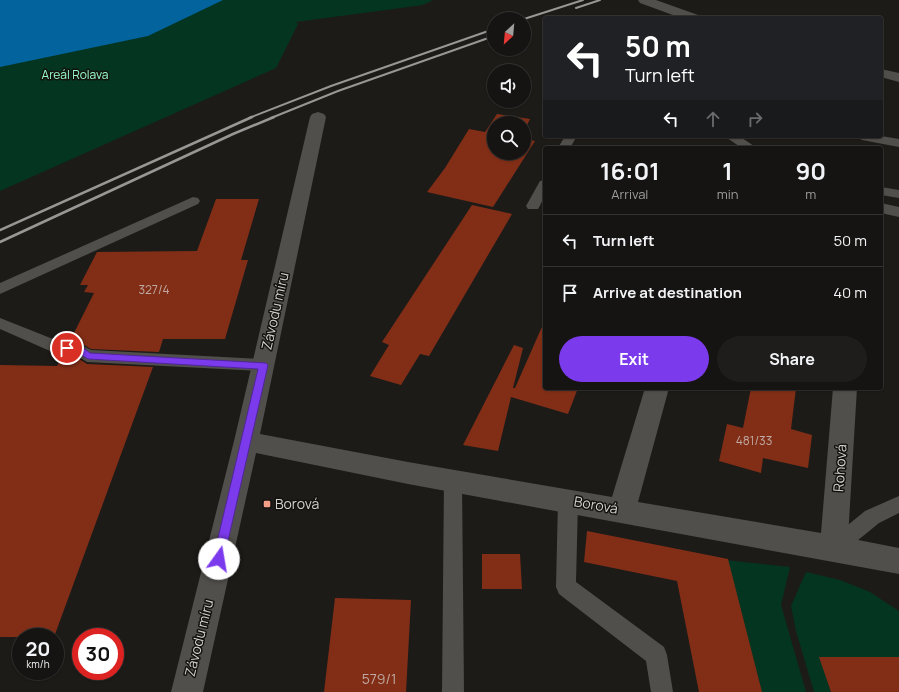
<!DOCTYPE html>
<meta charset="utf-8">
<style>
body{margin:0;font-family:Manrope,sans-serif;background:#1f1d1b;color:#f1f3f6;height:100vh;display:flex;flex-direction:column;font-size:15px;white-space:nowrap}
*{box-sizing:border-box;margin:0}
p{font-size:13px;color:#9e9e9f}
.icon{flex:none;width:22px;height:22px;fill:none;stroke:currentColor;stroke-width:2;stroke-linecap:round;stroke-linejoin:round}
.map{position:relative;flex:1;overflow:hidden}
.drawer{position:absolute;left:543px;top:146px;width:340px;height:244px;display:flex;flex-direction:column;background:#161412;border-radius:4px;box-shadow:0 1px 3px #0004,0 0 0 1px #353332}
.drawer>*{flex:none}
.top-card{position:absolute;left:543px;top:16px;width:340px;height:122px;border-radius:4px;box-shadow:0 1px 3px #0004,0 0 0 1px #353332;background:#202124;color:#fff;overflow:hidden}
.needle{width:26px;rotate:206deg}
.buttons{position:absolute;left:487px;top:12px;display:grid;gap:8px}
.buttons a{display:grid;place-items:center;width:44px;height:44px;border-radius:50%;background:#161412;box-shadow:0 1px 3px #0004,0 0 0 1px #353332;font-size:20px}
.speed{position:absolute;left:12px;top:628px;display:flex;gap:8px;font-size:20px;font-weight:700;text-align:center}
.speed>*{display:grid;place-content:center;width:52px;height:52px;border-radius:50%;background:#161412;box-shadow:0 1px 3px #0004,0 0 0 1px #353332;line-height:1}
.speed small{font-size:10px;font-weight:400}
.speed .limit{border:6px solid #d22;background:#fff;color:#111}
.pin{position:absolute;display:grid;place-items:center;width:34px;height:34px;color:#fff;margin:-17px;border:2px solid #fff;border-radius:50%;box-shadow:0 1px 4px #0007}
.me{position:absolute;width:44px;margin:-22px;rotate:13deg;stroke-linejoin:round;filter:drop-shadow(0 0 3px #0008)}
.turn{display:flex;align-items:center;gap:14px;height:84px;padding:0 16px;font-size:18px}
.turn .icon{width:52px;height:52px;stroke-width:2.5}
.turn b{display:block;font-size:28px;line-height:34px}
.lanes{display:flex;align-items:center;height:38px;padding:0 16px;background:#0003;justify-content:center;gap:20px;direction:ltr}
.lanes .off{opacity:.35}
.eta{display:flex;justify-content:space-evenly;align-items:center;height:68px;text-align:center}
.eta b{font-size:24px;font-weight:700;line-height:28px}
.button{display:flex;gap:8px;margin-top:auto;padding:8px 16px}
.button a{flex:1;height:46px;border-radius:24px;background:#7c3aed;color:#fff;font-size:16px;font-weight:700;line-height:46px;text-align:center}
.button a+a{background:#1f1d1b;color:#f1f3f6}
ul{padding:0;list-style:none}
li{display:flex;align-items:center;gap:12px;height:52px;padding:0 16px;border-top:1px solid #353332}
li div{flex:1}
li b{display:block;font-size:15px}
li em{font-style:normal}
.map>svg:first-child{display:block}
</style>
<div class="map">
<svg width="899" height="692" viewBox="0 0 899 692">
<rect width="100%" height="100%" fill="#1d1b18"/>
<!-- green -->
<g fill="#033521">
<polygon points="0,0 433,0 423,5 296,22 298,24 276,68 0,191"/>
<polygon points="726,560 790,567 781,605 806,692 762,692"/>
<polygon points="806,572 840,580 870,592 899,611 899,658 820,657 831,692 814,692 796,631 791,606"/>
</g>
<!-- water -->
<polygon fill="#02639d" points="0,0 223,0 148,36 0,67"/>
<!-- building -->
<g fill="#822e17">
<polygon points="497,114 530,119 524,131 524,123 494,123 494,153 524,153 524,139 535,141 493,207 427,192 445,168 469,129 485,132"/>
<polygon points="216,199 259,199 241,260 248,260 225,339 163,339 159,352 91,349 79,342 70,341 94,293 84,292 88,285 80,285 97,252 197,251"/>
<polygon points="472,205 512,214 429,356 420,354 401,385 370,376 389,345 382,342"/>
<polygon points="545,320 545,388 578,388 568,414 511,397 498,451 463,445 514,345 523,348 513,388 515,388"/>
<polygon points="63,354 73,355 87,364 153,367 54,637 0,637 0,365 57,366"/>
<polygon points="751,388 796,388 791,429 812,435 808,468 763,458 761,473 719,461 727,424 743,428"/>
<polygon points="587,531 728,559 762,692 699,692 677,581 584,562"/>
<polygon points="482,554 520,554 522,589 482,589"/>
<polygon points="335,598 411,600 406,692 324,692"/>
<polygon points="819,657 899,657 899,692 831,692"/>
</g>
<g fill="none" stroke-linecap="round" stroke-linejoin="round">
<!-- service -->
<g fill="#514f4b" fill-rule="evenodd">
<polygon points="565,136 577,136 570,148 558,148"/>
<polygon points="724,136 739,136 757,148 742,148"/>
<polygon points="856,136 881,136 899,139 899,147 862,140"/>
<path d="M545,180C545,192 544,199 538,209H528L526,206L540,181Z"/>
<polygon points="881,187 899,190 899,198 881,195"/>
<polygon points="193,197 198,198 200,201 198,204 0,294 0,283"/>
<polygon points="0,318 58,341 78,343 91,350 263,359 269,361 271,365 269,369 263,371 87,362 74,354 50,351 0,329"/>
<polygon points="453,473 460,475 462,481 464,692 442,692 444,481 446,475"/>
<polygon points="568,493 575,495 578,501 576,582 664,647 667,655 673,692 651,692 646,661 559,594 556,587 558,501 561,495"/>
<polygon points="899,496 899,513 879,523 841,554 834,557 827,554 824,548 827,542 865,511"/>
</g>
<!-- minor -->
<g fill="#514f4b" fill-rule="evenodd">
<polygon points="318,112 324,114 326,117 260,434 408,462 612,497 645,388 669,388 638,502 821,533 833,388 857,388 848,538 899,548 899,574 408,484 256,453 203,692 171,692 234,441 310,117 312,114"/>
<polygon points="881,203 899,207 899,217 881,213"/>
</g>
<!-- tertiary -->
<g fill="#514f4b" fill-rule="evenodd">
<polygon points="638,0 656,0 698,15 699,18 681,18 640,3"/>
<polygon points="881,69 899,73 899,82 881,77"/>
</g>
<!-- rail-far1 -->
<g stroke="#989795" stroke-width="2">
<polyline points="576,8 600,0"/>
<polyline points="524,19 583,0"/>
<polyline points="249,118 331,86 494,29"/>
<polyline points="271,118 338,91 494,36"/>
</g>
<!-- rail -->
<g stroke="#989795" stroke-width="2.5">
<polyline points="0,230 252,117"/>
<polyline points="0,242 233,134 274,117"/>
</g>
</g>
<!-- route -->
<polygon fill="#7c3aed" stroke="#51269a" points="67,344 81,346 90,353 266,363 268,365 223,563 219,564 215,563 213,559 258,369 88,359 76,352 64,350 64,345"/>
<!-- markers -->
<rect fill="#f49e88" stroke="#14120f" stroke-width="1.5" x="263" y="500" width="8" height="8" rx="2"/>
<g text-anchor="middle" stroke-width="3" stroke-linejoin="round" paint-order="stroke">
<!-- far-park labels -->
<g font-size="12" fill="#97feca" stroke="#14120f">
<text x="75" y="79">Areál Rolava</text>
</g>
<!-- number labels -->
<g font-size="12" fill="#bfa9a2">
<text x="154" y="294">327/4</text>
<text x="754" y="445">481/33</text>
</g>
<!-- street labels -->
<g font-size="14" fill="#d3d2d0" stroke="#14120f">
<text transform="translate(275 311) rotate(-77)" y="5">Závodu míru</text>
<text transform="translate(840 468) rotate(-86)" y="5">Rohová</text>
<text transform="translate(596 505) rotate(10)" y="5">Borová</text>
<text transform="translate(199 638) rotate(-76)" y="5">Závodu míru</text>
</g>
<!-- poi labels -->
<g font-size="14" fill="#d3d2d0" stroke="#14120f" text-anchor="start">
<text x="275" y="509">Borová</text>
</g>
<!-- near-number labels -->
<g font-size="14" fill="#bfa9a2">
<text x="379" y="684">579/1</text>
</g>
</g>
</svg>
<div class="buttons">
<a><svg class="needle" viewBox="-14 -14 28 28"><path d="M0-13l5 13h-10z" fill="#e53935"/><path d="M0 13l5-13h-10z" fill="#9e9e9f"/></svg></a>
<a><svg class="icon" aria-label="sound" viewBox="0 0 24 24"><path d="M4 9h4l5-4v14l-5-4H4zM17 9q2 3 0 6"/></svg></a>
<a><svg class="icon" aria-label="search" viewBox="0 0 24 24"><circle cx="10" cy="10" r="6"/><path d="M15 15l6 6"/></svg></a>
</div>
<div class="speed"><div>20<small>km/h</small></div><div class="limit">30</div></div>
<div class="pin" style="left:67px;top:348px;background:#d93025"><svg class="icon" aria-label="arrive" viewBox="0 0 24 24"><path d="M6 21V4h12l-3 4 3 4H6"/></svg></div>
<svg class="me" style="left:219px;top:559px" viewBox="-20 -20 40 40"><circle r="19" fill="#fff"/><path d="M0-13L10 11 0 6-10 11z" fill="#7c3aed"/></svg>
<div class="top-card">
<div class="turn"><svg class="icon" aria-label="left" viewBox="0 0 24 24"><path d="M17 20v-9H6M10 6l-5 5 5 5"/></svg><div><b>50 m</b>Turn left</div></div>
<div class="lanes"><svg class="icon" aria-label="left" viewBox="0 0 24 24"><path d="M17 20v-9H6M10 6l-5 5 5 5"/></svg><svg class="icon off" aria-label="ahead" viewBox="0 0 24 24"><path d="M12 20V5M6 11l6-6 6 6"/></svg><svg class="icon off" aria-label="right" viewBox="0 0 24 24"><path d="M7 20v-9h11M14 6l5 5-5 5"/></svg></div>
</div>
<section class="drawer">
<div class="eta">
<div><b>16:01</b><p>Arrival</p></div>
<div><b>1</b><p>min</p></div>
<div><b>90</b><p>m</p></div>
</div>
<ul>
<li><svg class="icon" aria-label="left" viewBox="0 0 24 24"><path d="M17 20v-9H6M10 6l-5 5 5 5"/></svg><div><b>Turn left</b></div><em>50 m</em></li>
<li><svg class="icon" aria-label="arrive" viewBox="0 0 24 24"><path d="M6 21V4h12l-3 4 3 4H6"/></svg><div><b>Arrive at destination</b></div><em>40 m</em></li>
</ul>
<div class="button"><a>Exit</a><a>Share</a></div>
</section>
</div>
